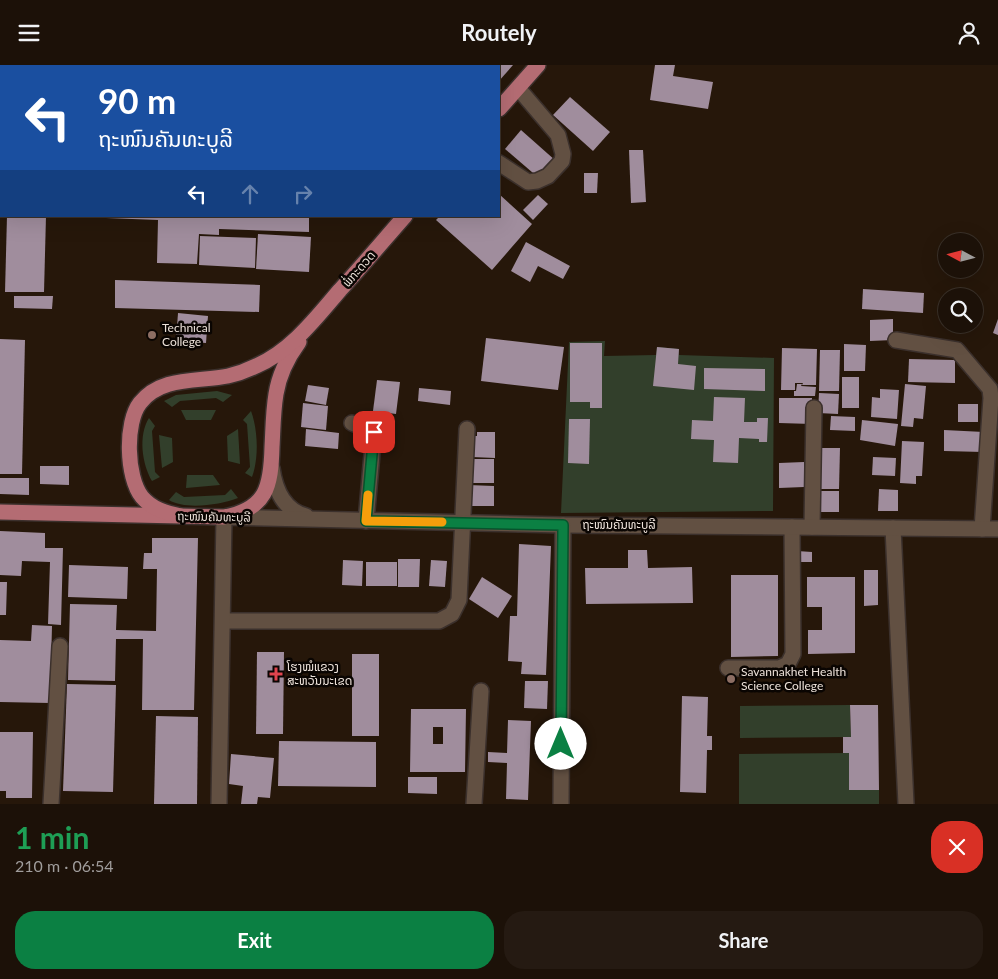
<!DOCTYPE html>
<meta charset="utf-8">
<style>
body{margin:0;font-family:Lato,"Noto Sans Lao",sans-serif;background:#251a12;color:#f1f3f6;height:100vh;display:flex;flex-direction:column;font-size:19px;white-space:nowrap}
*{box-sizing:border-box;margin:0}
p{font-size:16px;color:#a09d9c}
.icon{flex:none;width:28px;height:28px;fill:none;stroke:currentColor;stroke-width:2;stroke-linecap:round;stroke-linejoin:round}
.map{position:relative;height:739px;overflow:hidden}
.drawer{display:flex;flex-direction:column;background:#1c1108;flex:1}
.drawer>*{flex:none}
.hud{position:absolute;left:0px;top:0px;width:500px;height:152px;box-shadow:0 5px 20px #0002,0 0 0 1px #3a3129;background:#1a4fa0;color:#fff;overflow:hidden}
.needle{width:32px;rotate:277deg}
.fabs{position:absolute;left:938px;top:168px;display:grid;gap:10px}
.fabs a{display:grid;place-items:center;width:45px;height:45px;border-radius:50%;background:#1c1108;box-shadow:0 5px 20px #0002,0 0 0 1px #3a3129;font-size:25px}
.pin{position:absolute;display:grid;place-items:center;width:42px;height:42px;color:#fff;margin:-21px;border-radius:10px;box-shadow:0 2px 8px #0006}
.me{position:absolute;width:55px;margin:-28px;rotate:0deg;stroke-linejoin:round;filter:drop-shadow(0 0 4px #0008)}
.turn{display:flex;align-items:center;gap:18px;height:105px;padding:0 15px;font-size:22px}
.turn .icon{width:65px;height:65px;stroke-width:2.5}
.turn b{display:block;font-size:35px;line-height:42px}
.lanes{display:flex;align-items:center;height:48px;padding:0 15px;background:#0003;justify-content:center;gap:25px;direction:ltr}
.lanes .off{opacity:.35}
.round{display:grid;place-items:center;flex:none;width:52px;height:52px;border-radius:20px;background:#251a12}
.summary{display:flex;align-items:center;justify-content:space-between;height:85px;padding:0 15px}
h1{font-size:30px;font-weight:700;line-height:38px;color:#1e9e55}
.cta{display:flex;gap:10px;margin-top:auto;padding:10px 15px}
.cta a{flex:1;height:58px;border-radius:20px;background:#0b8043;color:#fff;font-size:20px;font-weight:700;line-height:58px;text-align:center}
.cta a+a{background:#251a12;color:#f1f3f6}
header{display:flex;justify-content:space-between;align-items:center;height:65px;padding:0 15px;background:#1c1108;font-size:22px;font-weight:700}
.map>svg:first-child{display:block}
</style>
<header><svg class="icon" aria-label="menu" viewBox="0 0 24 24"><path d="M4 6h16M4 12h16M4 18h16"/></svg>Routely<svg class="icon" aria-label="person" viewBox="0 0 24 24"><circle cx="12" cy="8" r="4"/><path d="M4 21q1-7 8-7t8 7"/></svg></header>
<div class="map">
<svg width="998" height="739" viewBox="0 0 998 739">
<rect width="100%" height="100%" fill="#26170a"/>
<!-- green -->
<g fill="#323f2b">
<polygon points="605,276 604,291 656,290 657,282 679,284 679,290 774,293 773,446 561,448 569,277"/>
<polygon points="217,326 232,330 223,337 216,333 180,336 172,342 164,336 176,330"/>
<polygon points="181,345 216,345 211,355 186,355"/>
<path d="M251,346C258,365 259,393 252,412L245,408L250,402L247,359L243,355Z"/>
<path d="M149,353L155,361L152,366L155,407L160,412L152,416C142,399 138,370 149,353Z"/>
<polygon points="238,364 240,399 228,396 227,371"/>
<polygon points="159,370 172,373 173,397 162,403"/>
<polygon points="187,410 213,410 220,420 186,423"/>
<path d="M231,424L238,433C220,440 185,445 169,435L176,427L184,432L225,430Z"/>
<polygon points="850,640 851,672 740,673 740,641"/>
<polygon points="849,688 849,725 879,725 879,739 739,739 739,689"/>
</g>
<!-- building -->
<g fill="#a08d9d" fill-rule="evenodd">
<polygon points="499,0 513,0 499,16"/>
<polygon points="655,0 675,0 673,11 713,17 708,44 650,35"/>
<polygon points="570,32 610,67 593,86 553,50"/>
<polygon points="521,65 556,96 540,114 505,84"/>
<polygon points="629,85 643,85 646,137 631,138"/>
<polygon points="584,108 598,108 597,128 584,128"/>
<polygon points="499,129 532,159 492,205 436,155 440,151 499,151"/>
<polygon points="538,130 548,139 533,155 523,145"/>
<polygon points="7,151 46,151 44,227 5,227"/>
<polygon points="106,151 309,151 309,167 219,164 219,170 199,169 197,199 157,198 158,155 106,153"/>
<polygon points="258,169 311,172 309,207 256,204"/>
<polygon points="200,171 256,173 255,203 199,200"/>
<polygon points="526,177 570,201 563,214 538,201 530,217 511,206"/>
<polygon points="115,215 260,220 259,247 115,243"/>
<polygon points="863,224 924,228 923,248 862,244"/>
<polygon points="14,231 53,231 52,244 14,243"/>
<polygon points="178,248 208,251 206,278 176,276"/>
<polygon points="893,254 893,275 870,276 870,255"/>
<polygon points="998,254 998,270 993,268"/>
<polygon points="486,273 564,282 558,325 481,316"/>
<polygon points="0,274 25,275 22,409 0,409"/>
<polygon points="570,278 602,278 602,343 590,343 590,337 570,337"/>
<polygon points="844,279 866,280 865,306 844,306"/>
<polygon points="657,282 679,284 678,299 696,301 694,325 653,321"/>
<polygon points="782,283 817,284 816,320 802,320 803,318 795,318 795,325 781,325"/>
<polygon points="820,285 840,285 839,326 819,326"/>
<polygon points="909,294 955,295 955,318 908,317"/>
<polygon points="704,303 765,304 765,326 704,324"/>
<rect x="842" y="312" width="17" height="31"/>
<polygon points="377,315 400,317 396,349 373,346"/>
<polygon points="797,319 802,319 801,321 816,322 815,331 794,331 794,326 796,326"/>
<polygon points="905,319 926,321 923,354 914,353 913,362 901,361"/>
<polygon points="308,320 329,323 326,340 305,336"/>
<polygon points="419,323 451,326 450,340 418,336"/>
<polygon points="880,324 899,325 897,354 871,352 872,332 880,333"/>
<polygon points="819,328 839,329 838,349 818,348"/>
<polygon points="714,332 745,333 744,357 757,357 757,353 768,353 767,377 759,377 759,374 739,373 738,398 713,397 714,375 691,374 692,355 713,356"/>
<polygon points="779,333 812,333 812,359 779,358"/>
<polygon points="303,338 328,341 326,365 301,362"/>
<rect x="958" y="339" width="20" height="18"/>
<polygon points="831,351 855,352 855,366 830,365"/>
<polygon points="569,354 590,354 589,399 568,398"/>
<polygon points="862,355 898,359 895,381 860,375"/>
<polygon points="306,364 339,368 338,384 305,381"/>
<polygon points="944,365 984,367 983,387 944,386"/>
<polygon points="477,367 495,367 495,393 472,392 472,371 477,371"/>
<polygon points="902,376 924,377 922,411 916,411 916,419 900,418"/>
<polygon points="819,383 840,383 839,424 819,424"/>
<polygon points="873,392 896,393 895,411 872,410"/>
<rect x="469" y="394" width="25" height="24"/>
<polygon points="804,397 804,422 779,423 779,398"/>
<polygon points="40,401 69,401 69,420 40,419"/>
<polygon points="0,413 29,413 29,430 0,429"/>
<polygon points="468,420 494,421 494,441 468,441"/>
<polygon points="879,424 898,425 898,446 878,446"/>
<polygon points="818,426 839,426 839,447 817,447"/>
<polygon points="0,466 45,468 45,483 63,483 61,560 48,559 50,497 22,496 21,511 0,510"/>
<polygon points="152,473 198,473 194,645 142,645 143,574 116,574 115,616 68,615 70,539 117,540 116,565 156,566 157,504 143,504 144,488 152,488"/>
<polygon points="519,479 551,481 546,610 521,609 522,597 508,596 510,551 517,551"/>
<polygon points="628,485 647,485 648,503 692,502 693,538 586,539 585,503 628,503"/>
<polygon points="797,486 812,487 812,497 797,497"/>
<polygon points="398,494 420,494 419,522 398,522"/>
<polygon points="343,495 363,496 362,521 342,520"/>
<polygon points="431,495 447,496 445,522 429,521"/>
<rect x="366" y="497" width="31" height="24"/>
<polygon points="69,500 128,502 127,534 68,532"/>
<polygon points="864,505 878,505 878,540 864,541"/>
<polygon points="731,510 778,510 778,591 731,592"/>
<polygon points="482,512 512,531 498,553 469,534"/>
<polygon points="807,512 855,512 855,588 808,589 808,565 822,565 822,542 807,542"/>
<polygon points="0,517 7,517 6,550 0,550"/>
<polygon points="32,560 52,561 50,638 0,637 0,575 31,576"/>
<polygon points="257,587 284,587 283,669 256,669"/>
<rect x="352" y="589" width="27" height="82"/>
<polygon points="525,616 548,616 547,644 524,643"/>
<polygon points="67,619 116,620 113,727 63,726"/>
<polygon points="682,631 708,632 707,671 712,671 712,685 707,685 706,728 680,727"/>
<polygon points="850,640 878,640 879,725 849,725 849,688 843,688 843,672 851,672"/>
<path d="M411,644H466L465,707H410ZM433,662H443V679H433Z"/>
<polygon points="156,651 198,652 197,739 154,739"/>
<polygon points="508,655 531,656 528,735 506,734 507,698 488,697 488,687 507,688"/>
<polygon points="0,667 33,667 32,733 6,733 6,726 0,726"/>
<polygon points="279,676 376,677 376,722 278,721"/>
<polygon points="231,689 274,693 270,733 258,732 257,739 241,739 243,721 229,719"/>
<polygon points="408,712 437,712 437,729 408,728"/>
</g>
<g fill="none" stroke-linecap="round" stroke-linejoin="round">
<!-- minor casing -->
<g stroke="#3b302c" stroke-width="18">
<g id="minor">
<polyline points="284,1 284,0"/>
<polyline points="499,98 528,117 537,116 548,111 562,96 563,89 558,70 518,23"/>
<polyline points="896,275 957,285 990,324 991,333 982,464"/>
<polyline points="352,358 374,367 366,456"/>
<path d="M272,403C275,424 283,445 306,451"/>
<polyline points="812,462 814,343"/>
<polyline points="893,463 906,739"/>
<polyline points="223,556 439,556 452,549 459,535 467,364"/>
<polyline points="728,603 779,603 788,599 793,589 792,462"/>
<polyline points="51,739 60,581"/>
<polyline points="219,739 224,452 563,460 998,464"/>
<polyline points="474,739 481,626"/>
<polyline points="561,739 563,460"/>
</g>
</g>
<!-- major casing -->
<g stroke="#3b302c" stroke-width="18">
<g id="major">
<polyline points="499,44 538,0"/>
<polyline points="0,66 1,66"/>
<path d="M0,447L224,452C267,444 271,421 272,382C273,365 273,347 276,329C279,310 288,292 299,277"/>
<path d="M181,451C166,448 152,444 142,432C126,412 125,357 140,338C161,311 198,317 228,311C237,309 248,305 256,301C291,286 316,253 340,225C362,201 383,176 405,151"/>
</g>
</g>
<!-- minor -->
<use href="#minor" stroke="#625042" stroke-width="15"/>
<!-- major -->
<use href="#major" stroke="#b46c73" stroke-width="15"/>
</g>
<g fill="none" stroke-linecap="round" stroke-linejoin="round">
<!-- route casing -->
<g stroke="#07532c" stroke-width="12">
<polyline id="route" points="374,367 366,456 563,460 561,679"/>
</g>
<!-- route -->
<use href="#route" stroke="#0b8043" stroke-width="9"/>
<!-- slow -->
<polyline stroke="#f59e0b" stroke-width="9" points="368,430 366,456 442,457"/>
</g>
<!-- markers -->
<g fill="#8d6e63" stroke="#0a0502" stroke-width="2">
<circle cx="152" cy="270" r="5"/>
<circle cx="731" cy="614" r="5"/>
</g>
<path fill="#e0444e" stroke="#0a0502" stroke-width="2" d="M273.5 601.5h5v5h5v5h-5v5h-5v-5h-5v-5h5z"/>
<g text-anchor="middle" stroke-width="5" stroke-linejoin="round" paint-order="stroke">
<!-- street labels -->
<g font-size="12" fill="#ede2da" stroke="#0a0502">
<text transform="translate(359 204) rotate(-49)" y="4">ພໍ່ກະດວດ</text>
<text transform="translate(214 452) rotate(1)" y="4">ຖະໜົນຄັນທະບູລີ</text>
<text x="619" y="464">ຖະໜົນຄັນທະບູລີ</text>
</g>
<!-- poi labels -->
<g font-size="12" fill="#ede2da" stroke="#0a0502" text-anchor="start">
<text x="162" y="267">Technical<tspan x="162" dy="14">College</tspan></text>
<text x="287" y="606">ໂຮງໝໍແຂວງ<tspan x="287" dy="14">ສະຫວັນນະເຂດ</tspan></text>
<text x="741" y="611">Savannakhet Health<tspan x="741" dy="14">Science College</tspan></text>
</g>
</g>
</svg>
<div class="fabs">
<a><svg class="needle" viewBox="-14 -14 28 28"><path d="M0-13l5 13h-10z" fill="#e53935"/><path d="M0 13l5-13h-10z" fill="#a09d9c"/></svg></a>
<a><svg class="icon" aria-label="search" viewBox="0 0 24 24"><circle cx="10" cy="10" r="6"/><path d="M15 15l6 6"/></svg></a>
</div>
<div class="pin" style="left:374px;top:367px;background:#d93025"><svg class="icon" aria-label="arrive" viewBox="0 0 24 24"><path d="M6 21V4h12l-3 4 3 4H6"/></svg></div>
<svg class="me" style="left:561px;top:679px" viewBox="-20 -20 40 40"><circle r="19" fill="#fff"/><path d="M0-13L10 11 0 6-10 11z" fill="#0b8043"/></svg>
<div class="hud">
<div class="turn"><svg class="icon" aria-label="left" viewBox="0 0 24 24"><path d="M17 20v-9H6M10 6l-5 5 5 5"/></svg><div><b>90 m</b>ຖະໜົນຄັນທະບູລີ</div></div>
<div class="lanes"><svg class="icon" aria-label="left" viewBox="0 0 24 24"><path d="M17 20v-9H6M10 6l-5 5 5 5"/></svg><svg class="icon off" aria-label="ahead" viewBox="0 0 24 24"><path d="M12 20V5M6 11l6-6 6 6"/></svg><svg class="icon off" aria-label="right" viewBox="0 0 24 24"><path d="M7 20v-9h11M14 6l5 5-5 5"/></svg></div>
</div>
</div>
<section class="drawer">
<div class="summary"><div><h1>1 min</h1><p>210 m · 06:54</p></div><a class="round" style="background:#d93025;color:#fff"><svg class="icon" aria-label="close" viewBox="0 0 24 24"><path d="M6 6l12 12M18 6L6 18"/></svg></a></div>
<div class="cta"><a>Exit</a><a>Share</a></div>
</section>
